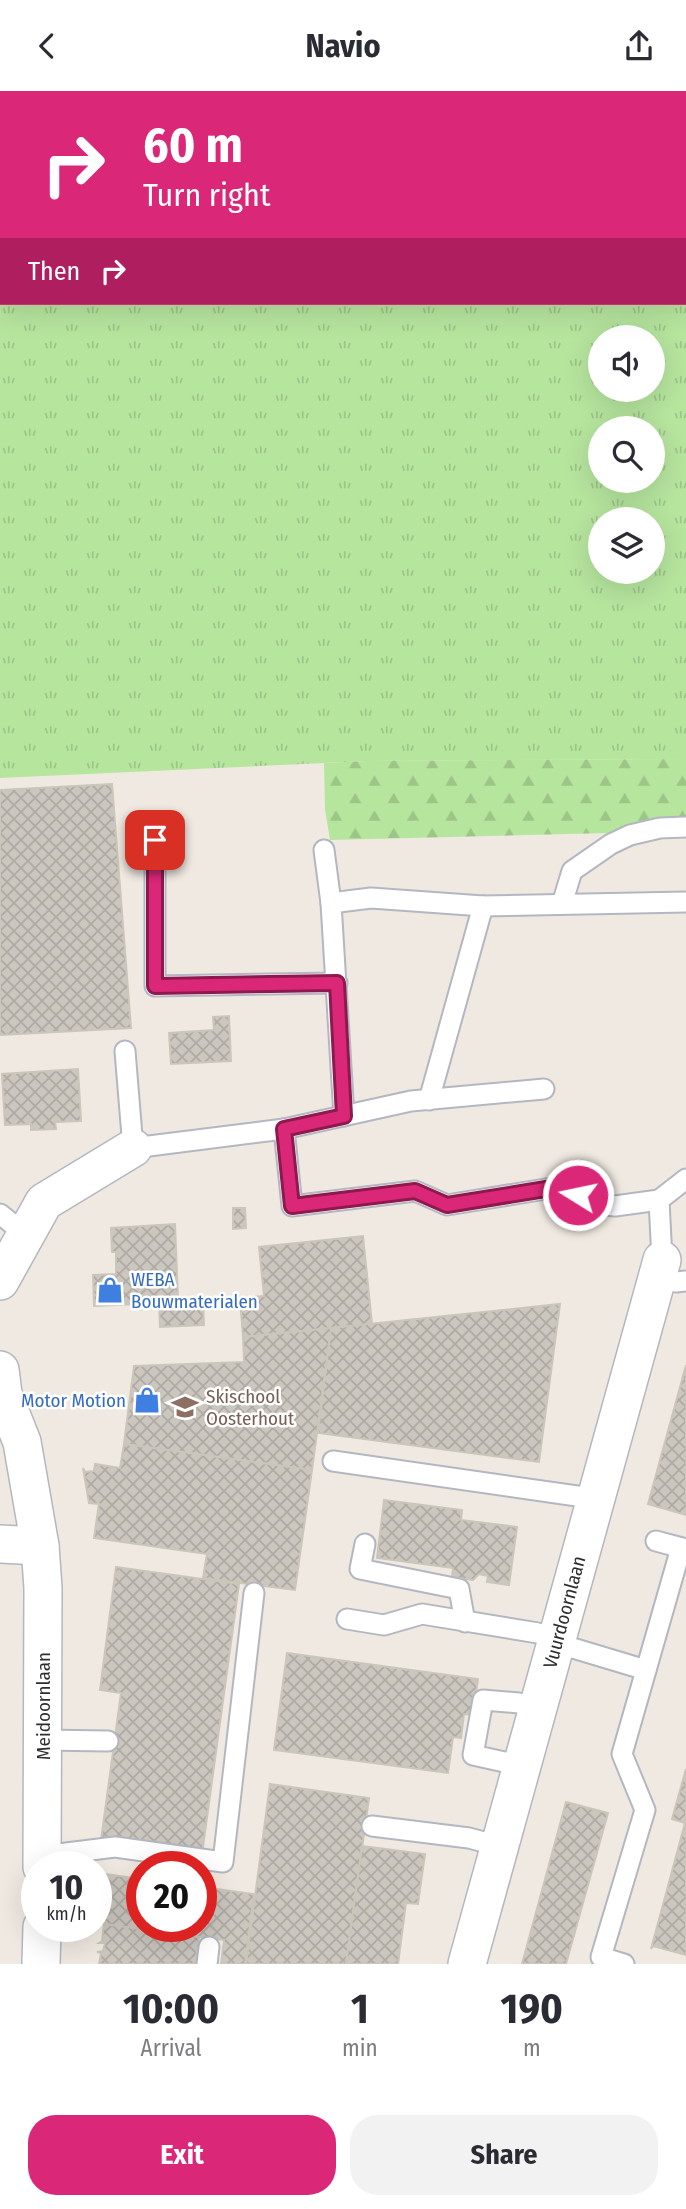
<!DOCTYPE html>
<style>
body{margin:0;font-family:"Fira Sans Condensed",sans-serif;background:#f2f2f3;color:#2b2b33;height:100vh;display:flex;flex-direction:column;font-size:26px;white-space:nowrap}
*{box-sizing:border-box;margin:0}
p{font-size:23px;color:#7c7c81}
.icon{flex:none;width:38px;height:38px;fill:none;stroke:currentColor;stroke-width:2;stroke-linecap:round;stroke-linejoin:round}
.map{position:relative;height:1873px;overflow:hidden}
.details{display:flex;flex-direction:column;background:#fff;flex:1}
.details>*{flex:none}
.top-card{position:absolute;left:0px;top:0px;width:686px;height:214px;box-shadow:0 7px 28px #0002;background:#db2777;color:#fff;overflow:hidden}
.controls{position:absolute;left:588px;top:234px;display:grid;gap:14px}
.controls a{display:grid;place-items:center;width:77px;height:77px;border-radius:50%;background:#fff;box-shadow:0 7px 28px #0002;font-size:35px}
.speed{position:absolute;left:21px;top:1760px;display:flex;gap:14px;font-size:35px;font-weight:700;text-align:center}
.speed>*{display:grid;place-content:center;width:91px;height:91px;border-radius:50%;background:#fff;box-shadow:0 7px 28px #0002;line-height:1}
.speed small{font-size:18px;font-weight:400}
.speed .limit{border:10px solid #d22;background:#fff;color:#111}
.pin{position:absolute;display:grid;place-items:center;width:60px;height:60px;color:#fff;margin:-30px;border-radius:14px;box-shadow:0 4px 10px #0006}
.me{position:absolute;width:77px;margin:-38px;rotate:280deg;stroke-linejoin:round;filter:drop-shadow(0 0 5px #0008)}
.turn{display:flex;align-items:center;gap:24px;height:147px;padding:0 28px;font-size:32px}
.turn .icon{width:91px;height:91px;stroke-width:2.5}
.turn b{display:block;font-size:49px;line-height:60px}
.then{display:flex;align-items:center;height:66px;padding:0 28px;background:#0003;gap:14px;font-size:26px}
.eta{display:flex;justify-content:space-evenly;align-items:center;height:119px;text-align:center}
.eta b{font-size:42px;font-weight:700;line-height:49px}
.primary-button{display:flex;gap:14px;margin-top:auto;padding:14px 28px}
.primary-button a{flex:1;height:80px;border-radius:28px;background:#db2777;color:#fff;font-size:28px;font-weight:700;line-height:80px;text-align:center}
.primary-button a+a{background:#f2f2f3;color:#2b2b33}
header{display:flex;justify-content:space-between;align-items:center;height:91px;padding:0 28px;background:#fff;font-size:32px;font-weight:700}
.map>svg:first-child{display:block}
</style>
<header><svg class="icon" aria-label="back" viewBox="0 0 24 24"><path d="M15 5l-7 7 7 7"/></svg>Navio<svg class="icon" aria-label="share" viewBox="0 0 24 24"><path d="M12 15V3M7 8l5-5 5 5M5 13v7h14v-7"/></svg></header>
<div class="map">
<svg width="686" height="1873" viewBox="0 0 686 1873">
<defs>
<pattern id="grass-tufts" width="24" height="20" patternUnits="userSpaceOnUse" patternTransform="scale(1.75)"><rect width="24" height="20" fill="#b6e59e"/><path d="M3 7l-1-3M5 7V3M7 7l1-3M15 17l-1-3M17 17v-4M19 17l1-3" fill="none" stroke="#9dc588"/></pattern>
<pattern id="forest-firs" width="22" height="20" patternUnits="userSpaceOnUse" patternTransform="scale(1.75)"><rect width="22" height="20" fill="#b6e59e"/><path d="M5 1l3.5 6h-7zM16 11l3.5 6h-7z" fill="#9dc588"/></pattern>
<pattern id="building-cross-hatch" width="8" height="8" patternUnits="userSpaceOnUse" patternTransform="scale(1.75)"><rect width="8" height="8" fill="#cbc7bf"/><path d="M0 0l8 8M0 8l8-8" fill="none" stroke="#afaba4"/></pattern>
</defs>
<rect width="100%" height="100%" fill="#efe9e1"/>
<!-- grass -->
<path fill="url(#grass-tufts)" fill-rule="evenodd" d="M0,0H686V668L367,670L0,687ZM2,2H684V212H2ZM600,247H653V299H600ZM600,338H653V390H600ZM600,429H653V481H600Z"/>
<!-- forest -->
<polygon fill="url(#forest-firs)" points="686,668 686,740 330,749 325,718 324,672 367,670"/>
<!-- building -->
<g fill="url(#building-cross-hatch)" stroke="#cbc5ba" stroke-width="2">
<polygon points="112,693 131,937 0,944 0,699"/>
<polygon points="229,925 231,970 171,973 169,942 214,939 213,926"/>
<polygon points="78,978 81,1030 55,1031 56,1038 31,1039 31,1033 5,1034 2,983"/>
<polygon points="233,1117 245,1117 246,1137 233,1138"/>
<polygon points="175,1133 178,1208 205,1207 206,1210 203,1210 204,1234 160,1236 159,1212 94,1215 93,1184 116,1183 116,1161 112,1161 111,1137"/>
<polygon points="363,1145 372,1233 243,1246 240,1207 264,1205 259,1156"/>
<polygon points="560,1213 539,1371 318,1342 331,1237"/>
<polygon points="331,1237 312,1379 124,1353 134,1275 244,1271 243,1246"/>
<polygon points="686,1274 686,1424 648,1413"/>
<polygon points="124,1353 312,1379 295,1499 203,1487 207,1463 94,1447 99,1413 89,1412 83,1377 85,1381 94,1380 95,1373 120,1377"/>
<polygon points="384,1409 462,1419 461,1429 517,1436 509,1494 487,1491 488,1485 479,1483 473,1489 452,1486 453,1477 377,1467"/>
<polygon points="116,1476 239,1493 202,1763 101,1749 121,1602 100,1599"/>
<polygon points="287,1562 478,1588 473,1624 464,1623 461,1647 453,1646 448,1682 274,1659"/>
<polygon points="686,1678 686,1864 653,1855 651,1858 685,1732 672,1728"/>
<polygon points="270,1693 369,1707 346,1873 246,1873"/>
<polygon points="566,1711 608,1722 566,1873 522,1873"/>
<polygon points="362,1755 425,1763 418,1813 406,1812 398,1873 346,1873"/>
<polygon points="98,1782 142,1788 142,1836 201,1836 201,1796 254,1803 245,1873 221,1873 224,1849 96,1832"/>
<polygon points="104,1833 199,1846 195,1873 99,1873 101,1862 97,1861 103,1860 105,1852 99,1852 102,1850"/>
</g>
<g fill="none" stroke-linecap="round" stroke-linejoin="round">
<!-- service casing -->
<g stroke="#b4b7c1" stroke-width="23">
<g id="service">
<polyline points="155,749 155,895 337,892"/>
<polyline points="324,759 331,812"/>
<polyline points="562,813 572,780 611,753 630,744 660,737 686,736"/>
<polyline points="125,960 133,1057 284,1038 411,1010 544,998"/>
<polyline points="429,1009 483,815 686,811"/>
<polyline points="344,1025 331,812 371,807 483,815"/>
<polyline points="284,1038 292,1115 415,1100 447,1114 564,1095 591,1113 615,1115 659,1109 662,1169"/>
<polyline points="659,1109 686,1088"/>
<polyline points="0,1123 26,1144"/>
<polyline points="657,1186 676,1191 686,1190"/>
<polyline points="333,1370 577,1405 595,1410"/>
<polyline points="656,1450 686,1458"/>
<polyline points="365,1453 360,1478 459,1498 465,1531"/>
<polyline points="347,1528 384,1534 422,1523 538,1542 557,1548"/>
<polyline points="556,1552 646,1579"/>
<polyline points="43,1649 108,1650"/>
<polyline points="522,1675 473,1664 483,1609 519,1612 538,1618"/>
<polyline points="372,1735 469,1747 499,1755"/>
<polyline points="42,1765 115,1756 223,1771 254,1502"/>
<polyline points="207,1873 209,1856"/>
<polyline points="624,1873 601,1866 645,1719 622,1663 681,1457"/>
</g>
</g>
<!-- minor casing -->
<g stroke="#b4b7c1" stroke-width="40">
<g id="minor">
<polyline points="0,1190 44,1111 133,1057"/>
<polyline points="0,1279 3,1303 22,1351 40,1455 43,1497 42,1776"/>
<polyline points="0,1453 40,1455"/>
<polyline points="41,1873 42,1836"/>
<polyline points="467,1873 662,1169"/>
</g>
</g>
<!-- service -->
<use href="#service" stroke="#fff" stroke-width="19"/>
<!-- minor -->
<use href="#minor" stroke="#fff" stroke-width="37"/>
</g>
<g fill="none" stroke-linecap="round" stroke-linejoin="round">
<!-- route casing -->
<g stroke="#8e194d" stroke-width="18">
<polyline id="route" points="155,749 155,895 337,892 344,1025 284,1038 292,1115 415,1100 447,1114 564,1095 578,1104"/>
</g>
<!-- route -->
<use href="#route" stroke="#db2777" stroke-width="12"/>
</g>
<!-- icons -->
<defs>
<g id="shop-bare" transform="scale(2.1)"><path d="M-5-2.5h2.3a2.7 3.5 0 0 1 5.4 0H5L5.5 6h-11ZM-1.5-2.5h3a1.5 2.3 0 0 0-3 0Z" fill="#3f7fe0" stroke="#fff" stroke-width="2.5" paint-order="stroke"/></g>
<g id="school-bare" transform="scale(2.1)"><path d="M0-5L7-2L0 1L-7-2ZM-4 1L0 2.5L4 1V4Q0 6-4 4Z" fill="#8d6e63" stroke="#fff" stroke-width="2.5" paint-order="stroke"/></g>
</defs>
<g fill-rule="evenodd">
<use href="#shop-bare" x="110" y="1199"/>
<use href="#shop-bare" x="147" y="1309"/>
<use href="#school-bare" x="185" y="1316"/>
</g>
<g text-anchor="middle" stroke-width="5" stroke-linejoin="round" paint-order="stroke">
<!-- shop labels -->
<g font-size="19" fill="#366cbe" stroke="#fff" text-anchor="start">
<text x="131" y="1195">WEBA<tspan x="131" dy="22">Bouwmaterialen</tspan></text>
<text x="126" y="1316" text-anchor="end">Motor Motion</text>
</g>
<!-- education labels -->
<g font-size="19" fill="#785e54" stroke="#fff" text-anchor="start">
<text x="206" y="1312">Skischool<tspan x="206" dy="22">Oosterhout</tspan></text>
</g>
<!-- street labels -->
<g font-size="19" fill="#2e2e2e" stroke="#fff">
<text transform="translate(564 1521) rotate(-75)" y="7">Vuurdoornlaan</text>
<text transform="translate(43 1615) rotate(-90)" y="7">Meidoornlaan</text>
</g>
</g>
</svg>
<div class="controls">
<a><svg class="icon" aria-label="sound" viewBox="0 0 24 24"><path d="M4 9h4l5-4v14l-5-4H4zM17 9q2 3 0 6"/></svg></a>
<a><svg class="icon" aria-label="search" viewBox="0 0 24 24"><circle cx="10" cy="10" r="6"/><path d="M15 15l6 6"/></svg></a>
<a><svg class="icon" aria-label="layers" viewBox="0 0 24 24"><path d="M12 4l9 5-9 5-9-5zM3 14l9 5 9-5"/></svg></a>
</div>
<div class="speed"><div>10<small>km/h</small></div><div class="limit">20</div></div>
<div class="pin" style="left:155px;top:749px;background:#d93025"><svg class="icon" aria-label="arrive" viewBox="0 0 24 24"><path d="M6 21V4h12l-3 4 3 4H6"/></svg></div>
<svg class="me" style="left:578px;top:1104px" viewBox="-20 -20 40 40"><circle r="17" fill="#db2777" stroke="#fff" stroke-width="3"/><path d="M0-11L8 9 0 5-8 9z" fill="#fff"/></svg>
<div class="top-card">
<div class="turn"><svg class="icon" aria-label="right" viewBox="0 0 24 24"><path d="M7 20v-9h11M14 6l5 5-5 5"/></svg><div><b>60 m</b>Turn right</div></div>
<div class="then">Then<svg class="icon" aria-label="right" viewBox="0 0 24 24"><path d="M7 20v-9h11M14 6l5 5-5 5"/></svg></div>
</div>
</div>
<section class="details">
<div class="eta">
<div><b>10:00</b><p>Arrival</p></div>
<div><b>1</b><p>min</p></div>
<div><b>190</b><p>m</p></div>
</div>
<div class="primary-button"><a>Exit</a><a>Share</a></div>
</section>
